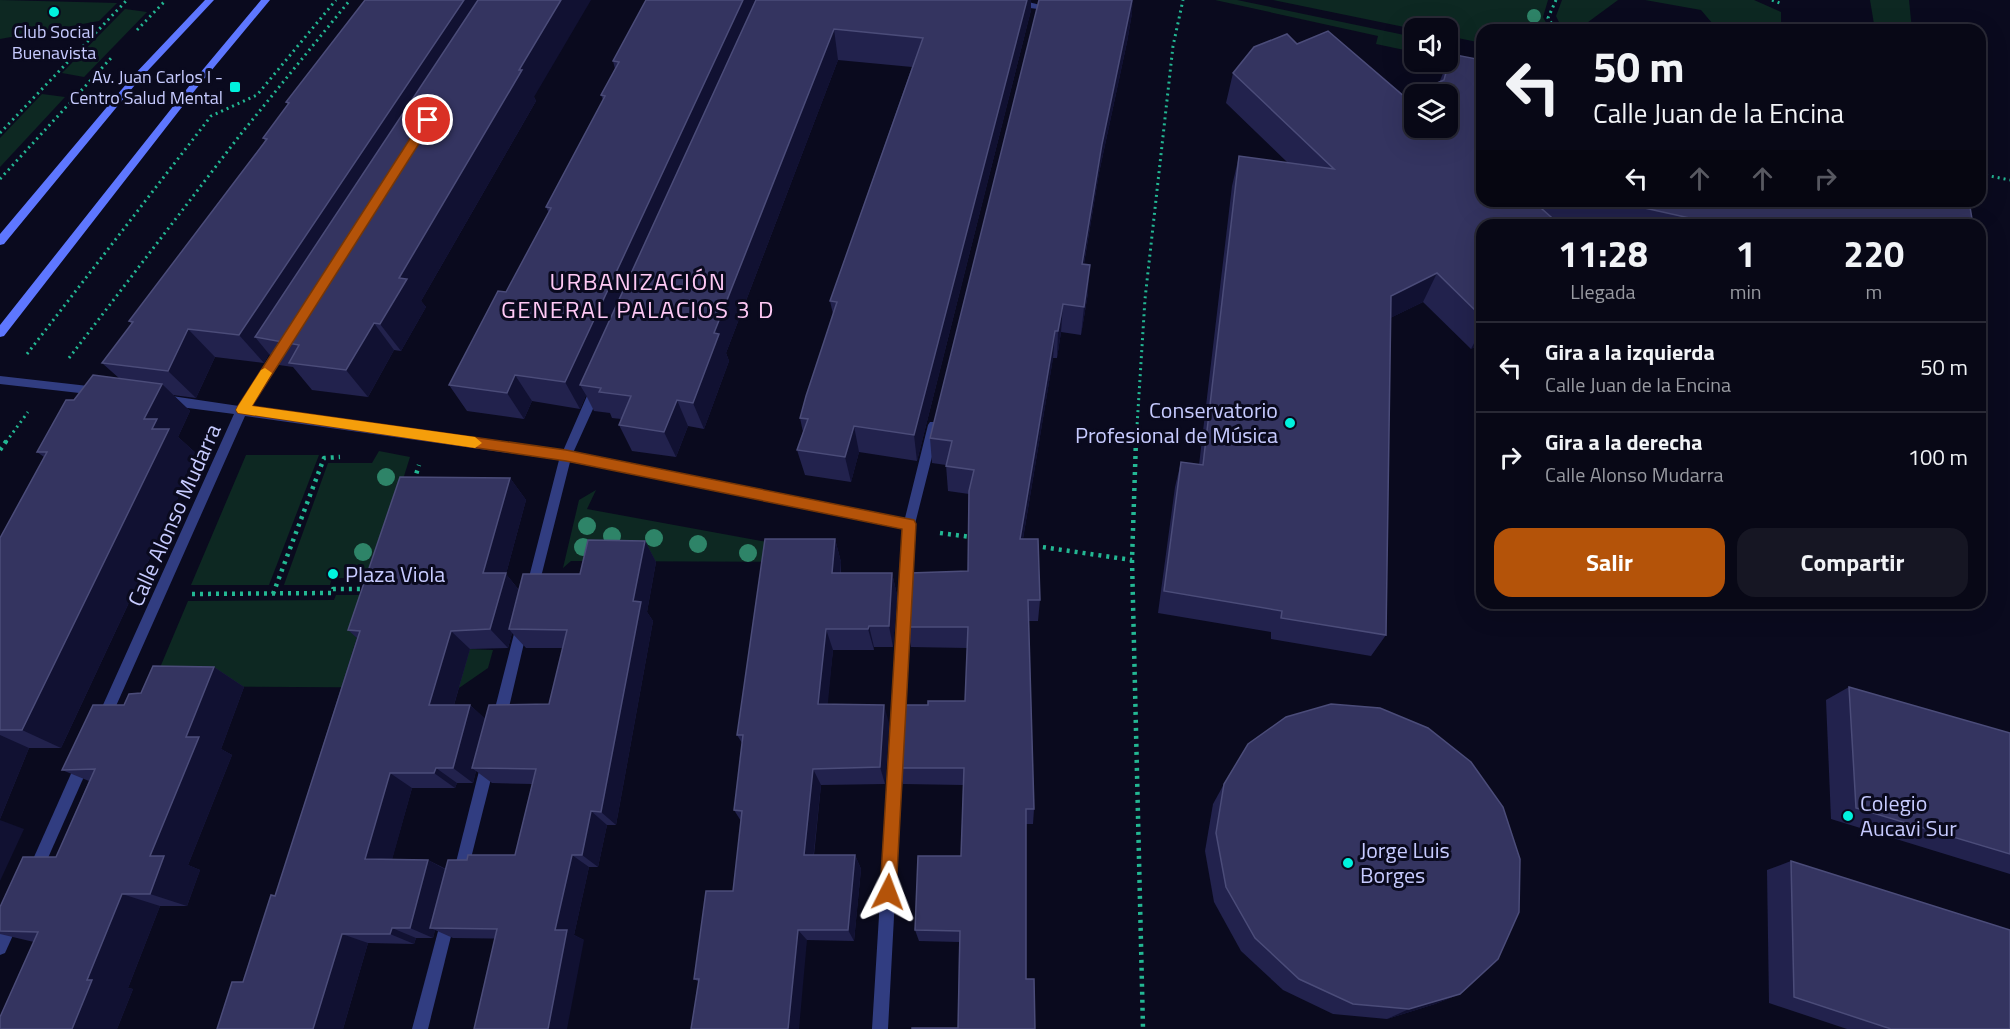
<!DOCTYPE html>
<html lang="es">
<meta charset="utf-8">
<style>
body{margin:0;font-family:"Titillium Web",sans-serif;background:#161623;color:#f1f3f6;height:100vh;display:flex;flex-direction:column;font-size:22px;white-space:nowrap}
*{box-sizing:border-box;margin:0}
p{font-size:20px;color:#989aa1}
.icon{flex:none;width:33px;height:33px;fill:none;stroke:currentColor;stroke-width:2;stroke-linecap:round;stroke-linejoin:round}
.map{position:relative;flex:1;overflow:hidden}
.panel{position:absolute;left:1476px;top:219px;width:510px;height:390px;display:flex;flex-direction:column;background:#080816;border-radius:18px;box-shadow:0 6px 24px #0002,0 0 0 2px #292935}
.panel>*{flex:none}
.guide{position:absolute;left:1476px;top:24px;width:510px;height:183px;border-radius:18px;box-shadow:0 6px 24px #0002,0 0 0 2px #292935;background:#080816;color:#f1f3f6;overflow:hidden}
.buttons{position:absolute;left:1404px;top:18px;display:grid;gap:12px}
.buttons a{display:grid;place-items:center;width:54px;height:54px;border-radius:12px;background:#080816;box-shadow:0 6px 24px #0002,0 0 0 2px #292935;font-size:30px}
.pin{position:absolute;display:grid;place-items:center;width:51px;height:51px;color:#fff;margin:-26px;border:3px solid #fff;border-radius:50%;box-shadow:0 2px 6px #0007}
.me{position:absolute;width:66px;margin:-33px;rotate:3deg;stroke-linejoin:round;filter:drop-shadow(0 0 4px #0008)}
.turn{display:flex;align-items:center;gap:21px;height:126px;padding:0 18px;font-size:27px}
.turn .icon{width:78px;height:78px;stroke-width:2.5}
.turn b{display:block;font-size:42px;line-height:51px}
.lanes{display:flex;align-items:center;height:57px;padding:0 18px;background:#0003;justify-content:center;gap:30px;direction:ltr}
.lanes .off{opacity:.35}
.eta{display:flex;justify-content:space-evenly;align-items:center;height:102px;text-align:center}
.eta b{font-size:36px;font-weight:700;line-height:42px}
.cta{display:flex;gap:12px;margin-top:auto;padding:12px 18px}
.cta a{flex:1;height:69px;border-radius:18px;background:#b45309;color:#fff;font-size:24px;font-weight:700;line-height:69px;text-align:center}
.cta a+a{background:#161623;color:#f1f3f6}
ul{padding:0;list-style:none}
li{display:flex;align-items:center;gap:18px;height:90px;padding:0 18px;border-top:2px solid #292935}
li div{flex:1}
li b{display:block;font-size:22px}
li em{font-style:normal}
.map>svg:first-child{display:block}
</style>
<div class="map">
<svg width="2010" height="1029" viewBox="0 0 2010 1029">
<rect width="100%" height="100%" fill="#0a0a1e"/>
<!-- green -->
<g fill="#0d2822">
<polygon points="0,0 117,3 99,21 0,39"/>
<polygon points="1215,0 1237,0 1414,37 1414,52 1376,44 1378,36"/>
<polygon points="1273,0 1548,0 1543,17 1550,30 1482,30 1482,43 1448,36 1448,28 1414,29"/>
<polygon points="1562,0 1618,0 1584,25 1587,30 1563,30 1556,16"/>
<polygon points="1645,0 1754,0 1781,12 1781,30 1718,30 1701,10"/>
<polygon points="1870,0 1909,0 1912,30 1875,30"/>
<polygon points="125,9 147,12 84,77 62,73"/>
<polygon points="42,94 65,97 0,167 0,138"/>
<polygon points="379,451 410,457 372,578 332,578 330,585 284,585 328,463 372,463"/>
<polygon points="246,455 319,455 269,585 191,585"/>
<polygon points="596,490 587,509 838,555 841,562 571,561 563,568 579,500"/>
<polygon points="336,595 370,595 347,670 355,666 468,649 493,650 488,668 459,688 149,686 159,670 188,601 334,600"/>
</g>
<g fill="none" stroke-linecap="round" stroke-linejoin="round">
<!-- path-far1 -->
<g stroke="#23b793" stroke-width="3" stroke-dasharray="2 4" stroke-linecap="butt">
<polyline points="1556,0 1548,18 1556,30"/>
<polyline points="1772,0 1782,4"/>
<polyline points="137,30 165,1"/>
<polyline points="0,133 127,0"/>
<polyline points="1980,174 2010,180"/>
<polyline points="0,179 112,57"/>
<polyline points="27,354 211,116 257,95 336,0"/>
<polyline points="69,358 240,135 350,0"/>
<polyline points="6,442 28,412"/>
<polyline points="1136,442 1145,299 1173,46 1183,0"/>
</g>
<!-- path -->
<g stroke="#23b793" stroke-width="4.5" stroke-dasharray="3 5" stroke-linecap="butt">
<polyline points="1136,440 1132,560 1143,1029"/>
<polyline points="0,450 7,440"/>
<polyline points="414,481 419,465"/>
<polyline points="940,533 971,537"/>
<polyline points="1035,546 1132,560"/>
<polyline points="192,594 332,593 333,589 365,589"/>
<polyline points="273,594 324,458 340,457"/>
</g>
<!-- street -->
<g fill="#313d81" fill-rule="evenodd">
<path d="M986,0C1002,0 1028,0 1042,6L1038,9L990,3Z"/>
<polygon points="282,343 287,347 250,407 563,451 590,389 596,385 602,389 573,453 905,518 928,425 930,422 938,422 940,425 915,524 888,1029 872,1029 903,528 570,462 538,589 536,593 532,595 528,593 526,589 559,460 245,416 108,724 103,726 98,724 96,720 98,716 234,414 165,405 159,400 165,395 239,406 278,344"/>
<polygon points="0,376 97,387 103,391 97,395 0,384"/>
<polygon points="522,620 527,622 528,626 506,720 504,724 499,726 494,724 492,720 516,626 517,622"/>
<polygon points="83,756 88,758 90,763 40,876 35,878 30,876 28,871 30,866 78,758"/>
<polygon points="488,756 493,758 495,763 467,874 465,879 460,881 455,879 453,874 481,763 483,758"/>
<polygon points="448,913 453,915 455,920 428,1029 412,1029 441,920 443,915"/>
<polygon points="12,915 17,917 19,922 5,953 0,955 0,931 7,917"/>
</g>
<!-- secondary -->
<g fill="#5e77ff" fill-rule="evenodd">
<polygon points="205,0 214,0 139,80 4,244 0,245 0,234 133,76"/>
<polygon points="261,0 270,0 196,89 4,336 0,337 0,325 190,85"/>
</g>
</g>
<!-- trees -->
<g fill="#2e8468">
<circle cx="1534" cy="16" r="7"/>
<circle cx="386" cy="477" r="9"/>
<circle cx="587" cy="526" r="9"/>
<circle cx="612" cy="536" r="9"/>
<circle cx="654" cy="538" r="9"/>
<circle cx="698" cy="544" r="9"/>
<circle cx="583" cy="547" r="9"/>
<circle cx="363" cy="552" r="9"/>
<circle cx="748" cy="553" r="9"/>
</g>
<!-- wall -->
<g fill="#22224d" fill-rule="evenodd">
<polygon points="646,0 1034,0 1031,0 1031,10 917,461 859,452 851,482 805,475 797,450 803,432 800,418 833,314 830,301 912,67 838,60 726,353 729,361 704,429 688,426 676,457 632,451 619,425 621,419 612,418 610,413 594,411 586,395 580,409 532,401 524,419 467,411 449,385 506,292 549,213 546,207 603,100 601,95 615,69 613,61"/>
<polygon points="1132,13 1127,42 1099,173 1084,264 1088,293 1081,335 1061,332 1057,358 1053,358 1023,539 1040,600 1038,621 1029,621 1034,809 1033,824 1026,824 958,1028 959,942 919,941 915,930 961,856 963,785 903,784 899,768 928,705 965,701 967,648 911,647 907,627 968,571 969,494 948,491 946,465 932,463 930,438"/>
<polygon points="1297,44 1405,97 1439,83 1451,54 1482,201 1969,201 1973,225 1571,225 1557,222 1482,225 1482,343 1471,349 1423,302 1390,318 1386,635 1371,656 1271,639 1271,632 1158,613 1175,487 1181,462 1199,465 1232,186 1239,156 1288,163 1226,103 1233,73"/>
<polygon points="534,97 536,101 421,301 426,307 401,351 394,350 368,397 312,390 293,367 279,365 269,354 264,363 215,357 196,398 173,395 190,411 178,437 198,455 61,748 29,748 0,819 0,538 44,457 37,452 74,400 120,379 102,363 132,324 129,321 265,141 263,138 288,104 286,102"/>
<path d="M510,478L526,500L506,574L519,590L580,574L645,541L656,562L647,612L653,621L616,825H607L598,867H589L574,935L584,940L453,938L435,930L433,938H416L414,944L368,943L343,1029H217L243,982L275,896L357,638L348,630ZM512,633L526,648H563L549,704L485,719L470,705H454L470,649L508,648ZM476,771L492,783L532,784L515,855L467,860L446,869L428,860L392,859L412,788H455L457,783H473Z"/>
<polygon points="835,539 841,562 841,573 892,573 897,595 893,647 874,647 874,650 833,650 827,704 889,723 885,784 821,785 814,855 855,855 861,869 854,941 807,940 699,982 694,979 733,891 741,821 734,810 742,743 737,735"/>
<polygon points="214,667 244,687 221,749 232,755 188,865 200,870 187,906 160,906 128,988 133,989 117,1029 34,942 0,934 0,907 56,857 89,781 62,770 124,705 141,693"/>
<polygon points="1849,687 2010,733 2010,874 1831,819 1826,700"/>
<polygon points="1224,784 1460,994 1435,1004 1387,1019 1333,1014 1283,990 1241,951 1214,902 1205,851 1213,804"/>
<polygon points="1791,861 2010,1029 1847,1029 1769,1003 1767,870"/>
</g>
<!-- shaded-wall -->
<g fill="#111132">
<polygon points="464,0 498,0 255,337 269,354 264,363 239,335"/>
<polygon points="561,0 591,0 534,97 536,101 421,301 426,307 401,351 380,324 399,278 519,70"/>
<polygon points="743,0 764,0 580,385 586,395 580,409 565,382"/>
<polygon points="1027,0 1031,0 1031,10 917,461 914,435"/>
<polygon points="1132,0 1133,0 1132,13 1127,42 1099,173 1079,292 1082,264 1102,144"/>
<polygon points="834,29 838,60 726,353 729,361 704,429 693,403 714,333"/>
<polygon points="1090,265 1088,293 1081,335 1084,307"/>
<polygon points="1437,273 1423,302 1378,324 1391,296"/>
<polygon points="1063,304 1061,332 1057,358 1058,331"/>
<polygon points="374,323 394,350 368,397 346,370"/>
<polygon points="1482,328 1482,343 1471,349"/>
<polygon points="188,329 215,357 196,398 168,371"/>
<polygon points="1055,331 1053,358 1019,562 1020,539"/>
<polygon points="515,375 532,401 524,419 507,393"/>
<polygon points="162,384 190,411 178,437 198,455 61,748 22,730 152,429 144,419"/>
<polygon points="677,400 688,426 676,457 664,432"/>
<polygon points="854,426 859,452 851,482 845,457"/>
<polygon points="510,478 526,500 506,574 522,594 509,629 512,633 508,648 490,629 483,573"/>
<polygon points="835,539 841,562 839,595 832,573"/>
<polygon points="645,541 656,562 647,612 653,621 616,825 601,812 633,601"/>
<polygon points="892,573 897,595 893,647 889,626"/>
<polygon points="869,626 874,647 874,650 868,629"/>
<polygon points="826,629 833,650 826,723 818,704"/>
<polygon points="451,631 470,649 449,722 429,705"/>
<polygon points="214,667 244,687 221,749 232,755 188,865 200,870 187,906 150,894 150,856 186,737"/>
<polygon points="470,705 489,722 472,768 476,771 473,783 453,768"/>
<polygon points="884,705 889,723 885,784 880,767"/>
<polygon points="0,735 29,748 0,819"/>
<polygon points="436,768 457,783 455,788 434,773"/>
<polygon points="813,769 821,785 812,869 804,855"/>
<polygon points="390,773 412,788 389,871 365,859"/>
<polygon points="591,811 607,825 598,867 582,855"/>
<polygon points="0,820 24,829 0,881"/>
<polygon points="572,855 589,867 574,935 584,940 567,1029 548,1029 555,930"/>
<polygon points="855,855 861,869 854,941 848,930"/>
<polygon points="428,860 450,872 430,928 435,930 433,938 410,928"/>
<polygon points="122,894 160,906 128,988 133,989 117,1029 72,1029 87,980"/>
<polygon points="392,928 416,938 414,944 390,934"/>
<polygon points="798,930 807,940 799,1029 788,1029"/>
<polygon points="342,934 368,943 343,1029 313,1029"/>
<polygon points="1460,994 1435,1004 1387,1019 1409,1009"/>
</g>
<!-- building -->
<g fill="#343460" stroke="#4b4c79" stroke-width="1.5" fill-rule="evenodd">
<polygon points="365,0 464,0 239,335 188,329 168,371 102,363 133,322 129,321 267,139 263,138 289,103 286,102"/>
<polygon points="478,0 561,0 519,70 522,70 399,278 407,279 380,324 374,323 346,370 289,363 299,345 255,337"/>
<polygon points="646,0 743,0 565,382 515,375 507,393 449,385 498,291 506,292 551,208 546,207 605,96 601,95 619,62 613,61"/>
<polygon points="756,0 1027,0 914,435 854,426 845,457 797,450 808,419 800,418 806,396 837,302 830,301 923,38 834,29 714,333 719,334 693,403 677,400 664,432 619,425 631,396 599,392 601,388 580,385"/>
<polygon points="1039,0 1132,0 1102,144 1082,264 1090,265 1084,307 1063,304 1058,331 1055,331 1020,539 1038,539 1040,600 1028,600 1034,809 1026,809 1026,979 1034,979 1035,1029 912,1029 912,1028 958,1028 960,931 915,930 918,856 961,856 964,768 899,768 903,705 928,705 928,701 965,701 968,627 907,627 910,573 968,571 969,491 974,470 946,466 952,441 930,438"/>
<path d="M1328,31L1405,97L1444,80L1451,54L1482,60V201H1533L1560,225H1482V317L1437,273L1391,296L1386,635L1281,618L1282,611L1164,591L1181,462L1203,465L1239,156L1334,169L1233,73L1254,47L1287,34L1297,44ZM1414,94H1448V128H1414Z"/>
<polygon points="1613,201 1969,201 1973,225 1721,225"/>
<polygon points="93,375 162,384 144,419 157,419 152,429 169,429 22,730 0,730 0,538 47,452 37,452 66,400 74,400"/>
<polygon points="400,477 510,478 483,573 506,573 490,629 451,631 429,705 470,705 453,768 436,768 434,773 390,773 365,859 428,860 410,928 392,928 390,934 342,934 313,1029 217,1029 232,982 243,982 271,895 275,896 360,631 348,630"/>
<polygon points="765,539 835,539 832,573 892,573 889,626 869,626 868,629 826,629 818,704 884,705 880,767 813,769 804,855 855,855 848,930 798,930 788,1029 691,1029 699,979 694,979 706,891 733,891 742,811 734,810 743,735 737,735"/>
<polygon points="588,540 645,541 633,601 641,602 601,812 591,811 582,855 572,855 555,930 567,930 548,1029 474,1029 497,929 430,928 448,860 467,860 468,855 515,855 536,769 472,768 489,705 549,704 567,630 509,629 523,574 580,574"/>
<polygon points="153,666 214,667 186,737 199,737 150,856 164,856 150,894 122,894 87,980 92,980 72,1029 0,1029 0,1017 38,932 0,931 0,907 23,857 56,857 95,769 62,770 93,705 124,705 129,694 141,693"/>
<polygon points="1849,687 2010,733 2010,854 1856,808"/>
<polygon points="1331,704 1380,708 1428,728 1471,762 1503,807 1520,859 1519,912 1498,959 1460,994 1409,1009 1353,1004 1299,979 1255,938 1226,887 1216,833 1224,784 1248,744 1286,717"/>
<polygon points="1791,861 2010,930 2010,1029 1891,1029 1794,997"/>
</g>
<!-- route -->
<polygon fill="#b45309" stroke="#753606" stroke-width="1.5" points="428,116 434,120 252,406 566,450 914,520 916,524 896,892 894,898 888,900 882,898 880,892 902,529 566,461 238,413 236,410 238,406 424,117"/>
<!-- slow -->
<polygon fill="#f59e0b" points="265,368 272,373 252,406 475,437 482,443 475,448 238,413 236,410 238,406 261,370"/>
<!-- markers -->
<g fill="#00f2de" stroke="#0a0a1e" stroke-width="2">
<circle cx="54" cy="12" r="6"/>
<rect x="229" y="81" width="12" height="12" rx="3"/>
<circle cx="1290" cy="423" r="6"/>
<circle cx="333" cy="574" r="6"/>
<circle cx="1848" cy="816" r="6"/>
<circle cx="1348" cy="863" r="6"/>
</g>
<g text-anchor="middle" stroke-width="6" stroke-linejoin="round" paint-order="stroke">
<!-- far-poi labels -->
<g font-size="18" fill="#c7cbff" stroke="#0a0a1e">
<text x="54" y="38">Club Social<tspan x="54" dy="21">Buenavista</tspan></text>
<text x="223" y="83" text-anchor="end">Av. Juan Carlos I -<tspan x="223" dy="21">Centro Salud Mental</tspan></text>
</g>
<!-- poi labels -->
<g font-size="22" fill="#c7cbff" stroke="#0a0a1e" text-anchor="start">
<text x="1278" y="418" text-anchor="end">Conservatorio<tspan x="1278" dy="25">Profesional de Música</tspan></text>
<text x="345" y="582">Plaza Viola</text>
<text x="1860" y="811">Colegio<tspan x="1860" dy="25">Aucavi Sur</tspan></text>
<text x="1360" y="858">Jorge Luis<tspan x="1360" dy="25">Borges</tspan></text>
</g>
<!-- street labels -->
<g font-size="22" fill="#c7cbff" stroke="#0a0a1e">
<text transform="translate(174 515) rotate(-66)" y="8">Calle Alonso Mudarra</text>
</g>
<!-- neighbourhood labels -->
<g font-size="24" letter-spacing="1.5" fill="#ffc9f5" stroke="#0a0a1e">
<text x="638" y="290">URBANIZACIÓN<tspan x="638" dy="28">GENERAL PALACIOS 3 D</tspan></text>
</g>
</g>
</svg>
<div class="buttons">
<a><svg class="icon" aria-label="sound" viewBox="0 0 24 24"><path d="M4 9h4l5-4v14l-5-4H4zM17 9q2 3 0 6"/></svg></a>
<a><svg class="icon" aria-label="layers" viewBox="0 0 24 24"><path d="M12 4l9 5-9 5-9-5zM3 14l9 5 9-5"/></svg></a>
</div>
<div class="pin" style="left:428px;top:120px;background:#d93025"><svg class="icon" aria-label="arrive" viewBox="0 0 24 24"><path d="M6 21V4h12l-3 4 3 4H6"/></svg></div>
<svg class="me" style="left:888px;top:892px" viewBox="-20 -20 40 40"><path d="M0-17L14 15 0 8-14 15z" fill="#b45309" stroke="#fff" stroke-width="4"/></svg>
<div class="guide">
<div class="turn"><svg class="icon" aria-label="left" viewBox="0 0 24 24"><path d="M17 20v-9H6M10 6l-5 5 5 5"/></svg><div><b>50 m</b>Calle Juan de la Encina</div></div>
<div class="lanes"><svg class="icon" aria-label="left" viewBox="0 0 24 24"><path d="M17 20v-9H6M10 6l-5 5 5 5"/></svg><svg class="icon off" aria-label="ahead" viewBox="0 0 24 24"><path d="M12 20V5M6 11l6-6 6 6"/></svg><svg class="icon off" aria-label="ahead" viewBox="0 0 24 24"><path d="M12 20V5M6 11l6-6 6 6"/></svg><svg class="icon off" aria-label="right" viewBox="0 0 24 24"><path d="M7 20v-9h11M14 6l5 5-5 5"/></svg></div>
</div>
<section class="panel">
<div class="eta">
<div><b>11:28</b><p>Llegada</p></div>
<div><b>1</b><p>min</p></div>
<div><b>220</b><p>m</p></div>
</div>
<ul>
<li><svg class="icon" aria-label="left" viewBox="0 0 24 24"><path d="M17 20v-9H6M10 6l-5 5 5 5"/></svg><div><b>Gira a la izquierda</b><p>Calle Juan de la Encina</p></div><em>50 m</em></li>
<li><svg class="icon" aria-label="right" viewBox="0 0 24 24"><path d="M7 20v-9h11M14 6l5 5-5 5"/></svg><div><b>Gira a la derecha</b><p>Calle Alonso Mudarra</p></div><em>100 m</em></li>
</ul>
<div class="cta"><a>Salir</a><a>Compartir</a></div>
</section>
</div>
